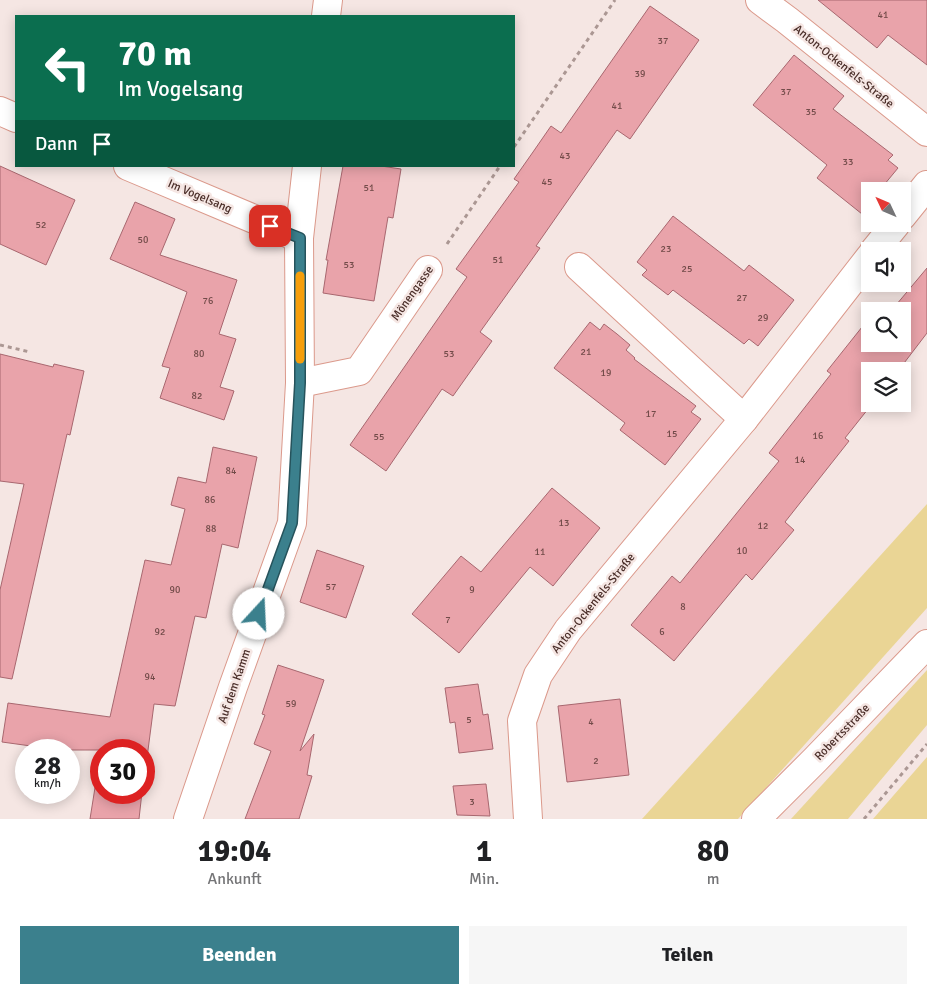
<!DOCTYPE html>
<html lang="de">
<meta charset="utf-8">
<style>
body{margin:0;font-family:Signika,sans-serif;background:#f6f6f6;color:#202124;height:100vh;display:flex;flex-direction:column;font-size:19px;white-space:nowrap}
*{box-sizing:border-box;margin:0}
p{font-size:16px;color:#757577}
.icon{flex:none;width:28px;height:28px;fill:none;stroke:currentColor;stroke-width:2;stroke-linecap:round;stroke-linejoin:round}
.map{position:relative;height:819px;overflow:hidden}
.sheet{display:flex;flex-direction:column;background:#fff;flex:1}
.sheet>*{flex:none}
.banner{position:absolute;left:15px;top:15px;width:500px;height:152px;border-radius:0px;box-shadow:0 2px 12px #0003;background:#0b6e4f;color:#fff;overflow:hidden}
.needle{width:32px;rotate:314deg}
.fabs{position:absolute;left:861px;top:182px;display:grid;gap:10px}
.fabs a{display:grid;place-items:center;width:50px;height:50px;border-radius:0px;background:#fff;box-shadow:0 2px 12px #0003;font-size:25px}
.speed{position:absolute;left:15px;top:739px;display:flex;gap:10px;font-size:25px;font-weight:700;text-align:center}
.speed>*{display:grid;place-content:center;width:65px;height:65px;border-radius:50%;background:#fff;box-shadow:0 2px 12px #0003;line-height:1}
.speed small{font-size:12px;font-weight:400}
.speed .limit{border:8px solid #d22;background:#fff;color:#111}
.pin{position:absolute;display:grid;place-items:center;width:42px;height:42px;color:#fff;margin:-21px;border-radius:10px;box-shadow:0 2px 8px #0006}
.me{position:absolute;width:55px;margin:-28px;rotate:20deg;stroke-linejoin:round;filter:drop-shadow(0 0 4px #0008)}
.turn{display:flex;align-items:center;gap:18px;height:105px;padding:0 20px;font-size:22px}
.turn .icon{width:65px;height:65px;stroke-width:2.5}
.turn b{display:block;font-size:35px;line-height:42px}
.then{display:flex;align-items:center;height:48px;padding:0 20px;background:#0003;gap:10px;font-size:19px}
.eta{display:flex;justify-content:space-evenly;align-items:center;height:85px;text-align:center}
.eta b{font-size:30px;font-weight:700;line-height:35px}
.cta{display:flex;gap:10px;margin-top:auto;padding:10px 20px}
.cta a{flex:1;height:58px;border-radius:0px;background:#3b808d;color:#fff;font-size:20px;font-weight:700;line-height:58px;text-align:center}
.cta a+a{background:#f6f6f6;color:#202124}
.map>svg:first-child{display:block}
</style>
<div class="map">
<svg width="927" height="819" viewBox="0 0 927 819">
<rect width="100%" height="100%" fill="#f5e6e3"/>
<!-- green -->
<g fill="#ead595">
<polygon points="927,504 927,608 738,819 642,819"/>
<polygon points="927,670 927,725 848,819 791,819"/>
<polygon points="927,757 927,819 873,819"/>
</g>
<!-- building -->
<g fill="#e9a3aa" stroke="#a8676f">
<polygon points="818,0 927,0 927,65 888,35 877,48"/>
<polygon points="650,6 699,40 630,139 617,130 536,246 540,248 480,332 492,341 453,396 442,389 386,471 350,445 467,277 456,269 519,182 514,179 533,152 551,126 561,133"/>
<polygon points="794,55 844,96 833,109 893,155 888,160 898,168 879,191 870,191 870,203 862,214 817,178 827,165 753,105"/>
<polygon points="0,166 75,200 46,265 0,244"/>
<polygon points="343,166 381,166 401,169 393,218 388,217 374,301 323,293 328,260 326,260"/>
<polygon points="135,202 175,219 160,255 237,280 219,334 236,339 220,387 234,391 224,420 160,398 170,368 162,366 187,292 110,259"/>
<polygon points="673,216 744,271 749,265 794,300 758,346 749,339 744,344 673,290 668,295 642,275 647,270 637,262"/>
<polygon points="927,268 927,333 898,371 870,371 870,404 872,404 845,438 849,441 785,522 794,530 752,580 746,574 674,661 631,625 672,576 680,583 779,461 769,453 831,374 827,371 870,317 870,344 902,344 902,311 891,311"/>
<polygon points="590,322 600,330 604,324 617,334 630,345 626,350 635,358 634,359 696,406 691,412 701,419 665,465 620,430 625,423 554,368"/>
<polygon points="0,354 53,367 54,364 84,371 70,435 67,434 12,679 0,677 0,590 24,484 0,481"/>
<polygon points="213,447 257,457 238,548 222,544 206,618 195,616 175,706 154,704 144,781 144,750 101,750 101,792 142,792 139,819 90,819 101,750 60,750 2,742 8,703 110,717 145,560 171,565 185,509 171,505 178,477 206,483"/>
<polygon points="552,488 600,528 553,586 530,567 459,653 412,614 461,556 481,572"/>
<polygon points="317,550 364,566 346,618 300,602"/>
<polygon points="278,665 324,680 300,751 314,734 307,775 312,776 299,819 245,819 271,751 254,744 265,715 262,714"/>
<polygon points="478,684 483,715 488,714 493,749 459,753 455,722 450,723 445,688"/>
<polygon points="620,699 629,775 567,782 558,706"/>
<polygon points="486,784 490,816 457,815 453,786"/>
</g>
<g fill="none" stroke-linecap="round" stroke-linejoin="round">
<!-- minor casing -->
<g stroke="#db998b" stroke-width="30">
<g id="minor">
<polyline points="760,0 787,20 927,132"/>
<polyline points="326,16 328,0"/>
<polyline points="0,111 16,118"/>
<polyline points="128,166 299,238"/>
<polyline points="902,216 927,185"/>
<polyline points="874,251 896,224"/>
<polyline points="579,267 744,419"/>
<polyline points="300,383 359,371 428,270"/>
<polyline points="188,819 233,687 292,523 300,383 299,238 307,166"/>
<polyline points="528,819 522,721 538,675 568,630 744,419 870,257"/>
<polyline points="756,819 815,760 927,644"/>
</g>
</g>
<!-- path -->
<g stroke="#ab9793" stroke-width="3" stroke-dasharray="4 4" stroke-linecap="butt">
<polyline points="514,147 615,0"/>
<polyline points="447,244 500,166"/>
<polyline points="0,345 30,352"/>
<polyline points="864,819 927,744"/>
</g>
<!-- minor -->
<use href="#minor" stroke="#fff" stroke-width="28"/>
</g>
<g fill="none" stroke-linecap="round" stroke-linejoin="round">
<!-- route casing -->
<g stroke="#26535c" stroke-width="12">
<polyline id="route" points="259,614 292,523 300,383 300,238 270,226"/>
</g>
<!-- route -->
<use href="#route" stroke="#3b808d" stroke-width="9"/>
<!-- slow -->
<polyline stroke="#f59e0b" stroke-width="9" points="300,276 300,359"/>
</g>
<g text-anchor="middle" stroke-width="5" stroke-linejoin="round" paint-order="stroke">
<!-- number labels -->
<g font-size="10" fill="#724b49">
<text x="883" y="18">41</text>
<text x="663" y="44">37</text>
<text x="640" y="77">39</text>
<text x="786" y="95">37</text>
<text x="617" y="109">41</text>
<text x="811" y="115">35</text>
<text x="565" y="159">43</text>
<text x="848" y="165">33</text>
<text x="547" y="185">45</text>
<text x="369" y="191">51</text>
<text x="41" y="228">52</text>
<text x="143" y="243">50</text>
<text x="666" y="252">23</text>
<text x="498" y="263">51</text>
<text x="349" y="268">53</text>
<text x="687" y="272">25</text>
<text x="742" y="301">27</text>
<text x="208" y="304">76</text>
<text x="763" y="321">29</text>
<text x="586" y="355">21</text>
<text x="199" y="357">80</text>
<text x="449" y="357">53</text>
<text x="606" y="376">19</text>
<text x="197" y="399">82</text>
<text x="651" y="417">17</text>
<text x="672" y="437">15</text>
<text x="818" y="439">16</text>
<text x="379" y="440">55</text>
<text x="800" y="463">14</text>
<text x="231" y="474">84</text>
<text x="210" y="503">86</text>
<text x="564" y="526">13</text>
<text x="763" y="529">12</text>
<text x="211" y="532">88</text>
<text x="742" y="554">10</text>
<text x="540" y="555">11</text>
<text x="331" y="590">57</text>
<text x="175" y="593">90</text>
<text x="472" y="593">9</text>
<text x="683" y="610">8</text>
<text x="448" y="623">7</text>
<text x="160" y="635">92</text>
<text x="662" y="635">6</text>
<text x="150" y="680">94</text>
<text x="291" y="707">59</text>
<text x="469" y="723">5</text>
<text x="591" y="725">4</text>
<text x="596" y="764">2</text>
<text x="472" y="805">3</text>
</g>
<!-- street labels -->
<g font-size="12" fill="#4a2e29" stroke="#f5e6e3">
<text transform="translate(844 66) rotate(39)" y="4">Anton-Ockenfels-Straße</text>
<text transform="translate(200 196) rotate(23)" y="4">Im Vogelsang</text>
<text transform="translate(412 293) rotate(-55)" y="4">Mönengasse</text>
<text transform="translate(593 603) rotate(-51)" y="4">Anton-Ockenfels-Straße</text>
<text transform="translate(234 686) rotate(-71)" y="4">Auf dem Kamm</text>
<text transform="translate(842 732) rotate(-46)" y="4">Robertsstraße</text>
</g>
</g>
</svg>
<div class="fabs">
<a><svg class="needle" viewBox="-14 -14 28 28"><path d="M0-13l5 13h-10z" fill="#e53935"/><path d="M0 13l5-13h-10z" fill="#757577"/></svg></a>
<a><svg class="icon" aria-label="sound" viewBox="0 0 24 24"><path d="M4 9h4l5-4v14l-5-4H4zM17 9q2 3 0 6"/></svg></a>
<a><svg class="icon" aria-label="search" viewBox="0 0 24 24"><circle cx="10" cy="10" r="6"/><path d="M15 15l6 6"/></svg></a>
<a><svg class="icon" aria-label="layers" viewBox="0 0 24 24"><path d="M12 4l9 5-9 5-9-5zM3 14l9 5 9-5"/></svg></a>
</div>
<div class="speed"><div>28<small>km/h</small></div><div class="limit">30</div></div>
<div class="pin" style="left:270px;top:226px;background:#d93025"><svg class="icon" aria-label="arrive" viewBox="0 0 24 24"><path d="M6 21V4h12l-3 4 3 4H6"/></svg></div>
<svg class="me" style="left:259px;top:614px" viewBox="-20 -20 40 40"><circle r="19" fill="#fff"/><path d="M0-13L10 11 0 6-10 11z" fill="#3b808d"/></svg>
<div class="banner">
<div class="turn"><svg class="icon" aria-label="left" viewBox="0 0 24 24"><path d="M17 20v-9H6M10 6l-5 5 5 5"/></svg><div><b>70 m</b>Im Vogelsang</div></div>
<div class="then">Dann<svg class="icon" aria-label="arrive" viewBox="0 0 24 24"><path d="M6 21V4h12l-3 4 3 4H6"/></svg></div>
</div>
</div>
<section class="sheet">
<div class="eta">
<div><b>19:04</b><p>Ankunft</p></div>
<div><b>1</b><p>Min.</p></div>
<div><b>80</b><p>m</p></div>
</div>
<div class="cta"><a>Beenden</a><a>Teilen</a></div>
</section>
